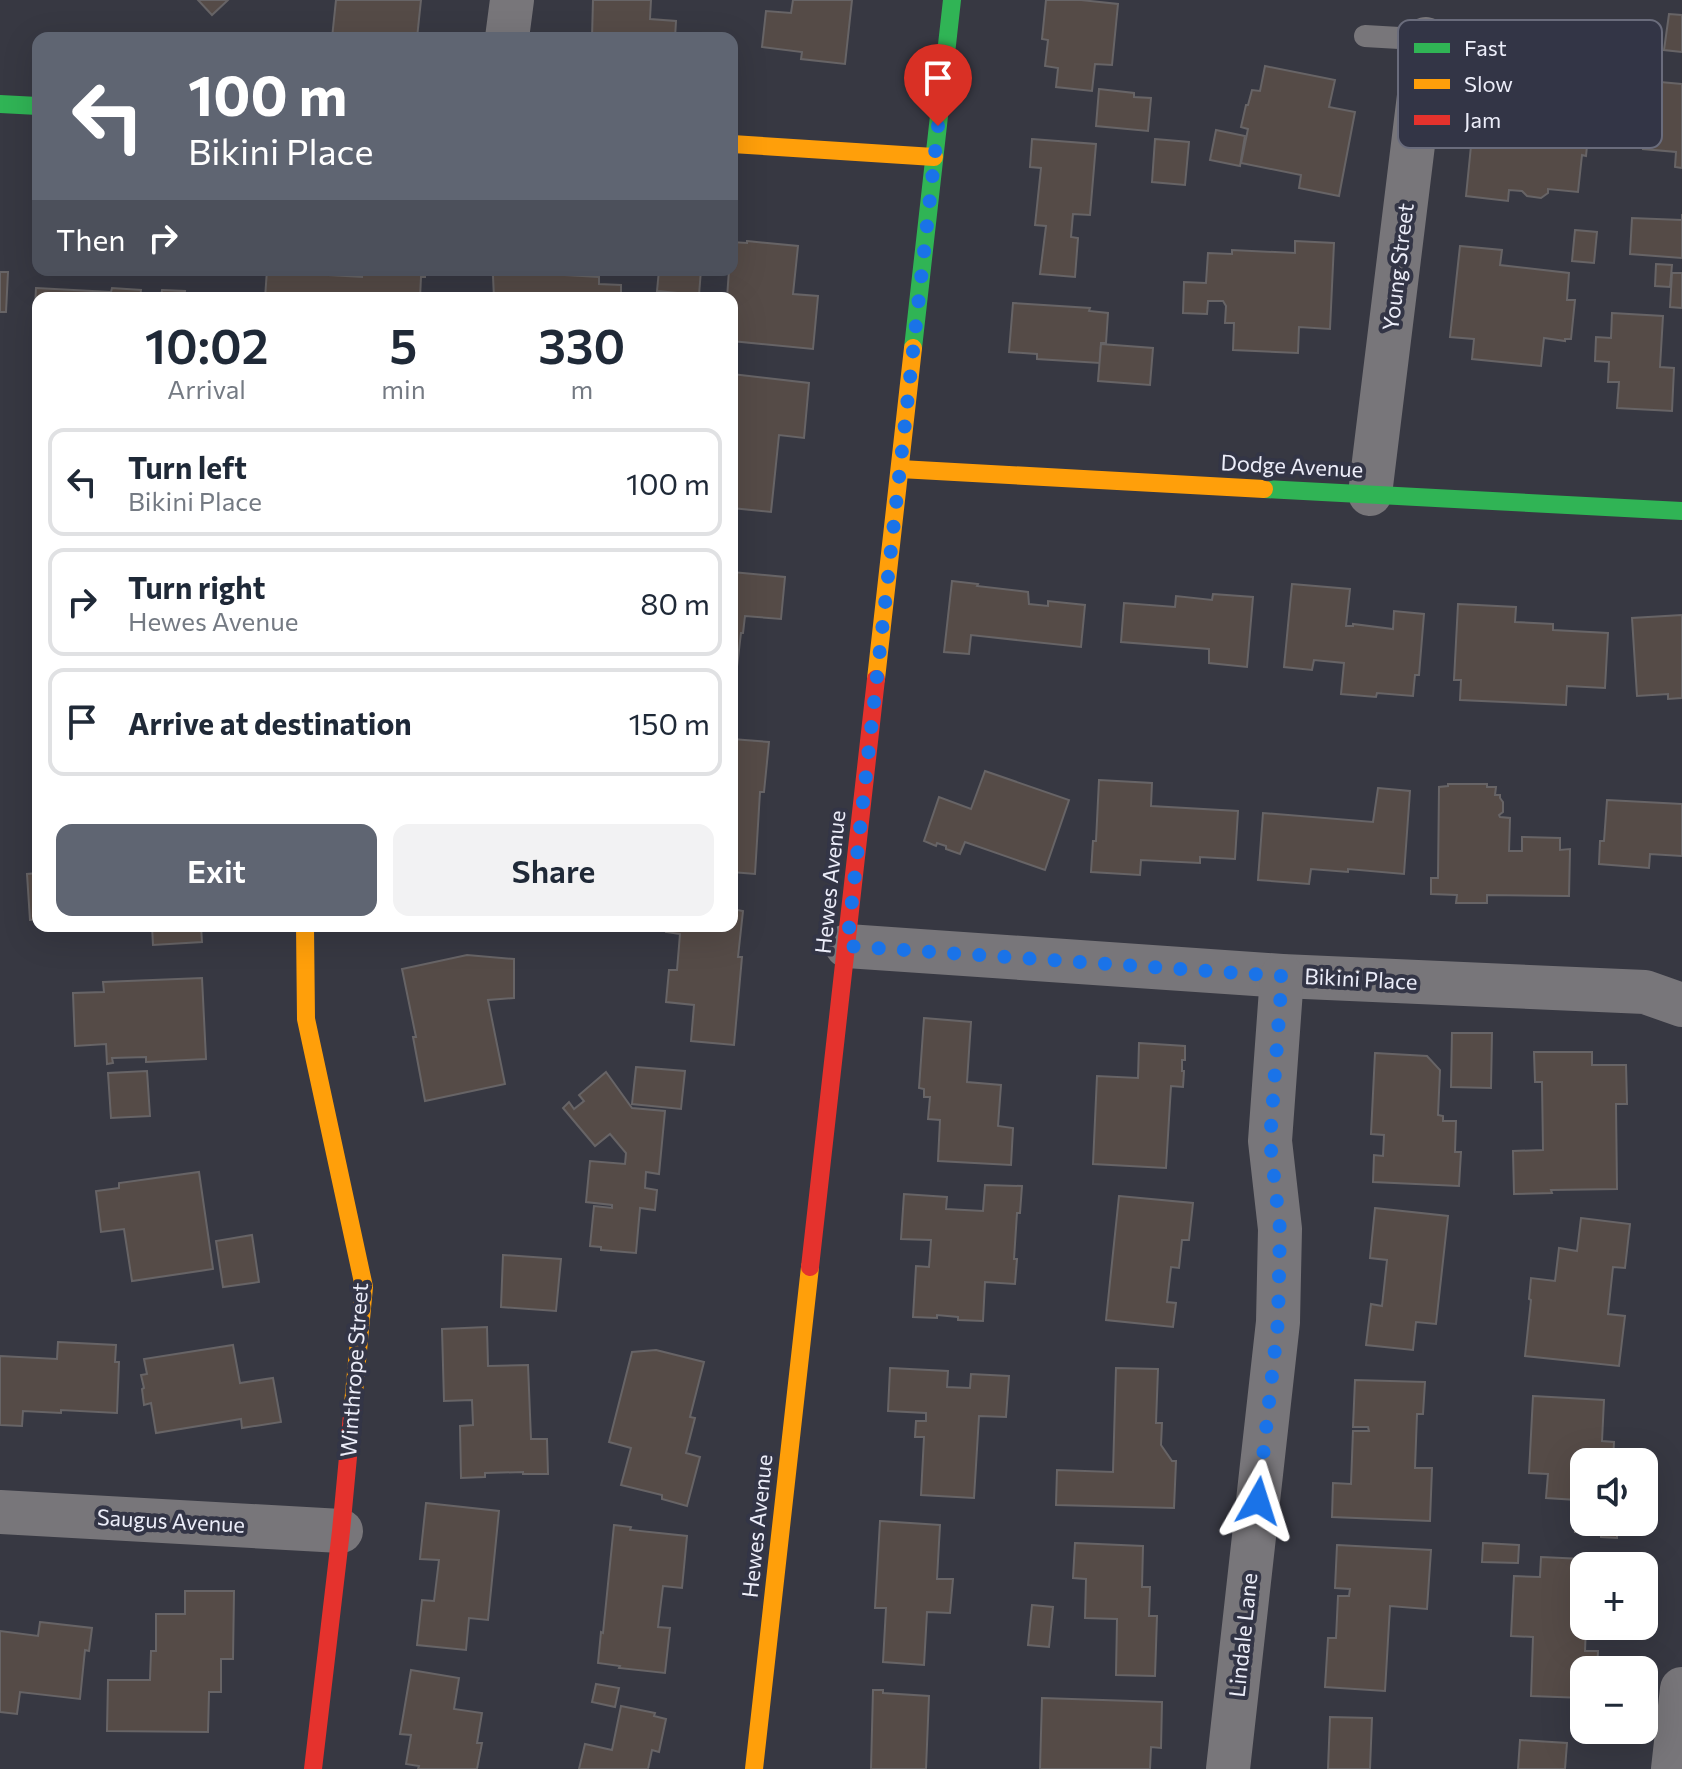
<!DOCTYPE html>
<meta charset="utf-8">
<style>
body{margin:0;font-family:Commissioner,sans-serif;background:#f2f2f3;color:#1f2937;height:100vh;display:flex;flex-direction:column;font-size:30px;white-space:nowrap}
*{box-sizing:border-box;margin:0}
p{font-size:26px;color:#747a83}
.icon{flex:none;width:44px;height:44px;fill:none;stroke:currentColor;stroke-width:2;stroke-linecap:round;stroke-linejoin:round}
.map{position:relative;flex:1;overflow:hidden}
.drawer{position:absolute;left:32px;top:292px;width:706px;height:640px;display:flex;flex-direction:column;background:#fff;border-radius:16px;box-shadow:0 8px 32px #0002}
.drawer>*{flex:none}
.banner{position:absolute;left:32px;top:32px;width:706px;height:244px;border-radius:16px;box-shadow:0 8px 32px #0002;background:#5f6572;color:#fff;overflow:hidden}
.tools{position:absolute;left:1570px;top:1448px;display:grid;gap:16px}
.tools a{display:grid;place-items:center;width:88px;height:88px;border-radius:16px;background:#fff;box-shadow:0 8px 32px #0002;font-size:40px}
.pin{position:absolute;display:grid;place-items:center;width:68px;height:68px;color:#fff;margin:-82px -34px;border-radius:50% 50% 50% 0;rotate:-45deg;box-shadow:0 0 8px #0007}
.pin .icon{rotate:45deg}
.me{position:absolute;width:88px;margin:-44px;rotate:6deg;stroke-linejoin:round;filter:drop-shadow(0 0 6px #0008)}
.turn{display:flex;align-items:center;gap:28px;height:168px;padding:0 24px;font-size:36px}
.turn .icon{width:104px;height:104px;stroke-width:2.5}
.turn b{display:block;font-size:56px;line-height:68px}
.then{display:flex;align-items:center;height:76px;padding:0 24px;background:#0003;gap:16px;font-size:30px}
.eta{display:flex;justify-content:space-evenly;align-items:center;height:136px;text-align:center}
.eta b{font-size:48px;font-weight:600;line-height:56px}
.primary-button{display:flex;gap:16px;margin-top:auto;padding:16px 24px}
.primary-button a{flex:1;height:92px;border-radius:16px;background:#5f6572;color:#fff;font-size:32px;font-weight:600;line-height:92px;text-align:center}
.primary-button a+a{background:#f2f2f3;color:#1f2937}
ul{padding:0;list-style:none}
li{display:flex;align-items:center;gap:24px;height:108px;margin:0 16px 12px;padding:0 8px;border:4px solid #e0e1e3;border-radius:16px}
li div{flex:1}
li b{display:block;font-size:30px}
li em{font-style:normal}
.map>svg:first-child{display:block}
</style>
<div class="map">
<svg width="1682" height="1769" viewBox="0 0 1682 1769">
<rect width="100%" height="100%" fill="#373842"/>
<!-- building -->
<g fill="#554b47" stroke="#676466" stroke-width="2">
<polygon points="198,0 228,0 212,15"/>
<polygon points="336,0 421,0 417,38 332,38"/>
<polygon points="593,0 651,0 650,19 676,21 675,38 592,38"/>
<polygon points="793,0 852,0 845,64 801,59 802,52 762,47 766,11 791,13"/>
<polygon points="1046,0 1081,0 1118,4 1112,65 1095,64 1092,91 1056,87 1058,68 1045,66 1048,40 1042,39"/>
<polygon points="1669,14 1682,15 1682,52 1664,50"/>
<polygon points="1265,66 1335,80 1329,107 1355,112 1339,196 1299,188 1301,175 1241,163 1248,129 1241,127 1246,105 1248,105 1252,90 1260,91"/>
<polygon points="1649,81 1682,84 1682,168 1675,167 1676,152 1643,149"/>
<polygon points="1099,89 1134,93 1134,97 1151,98 1148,131 1096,126"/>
<polygon points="1501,89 1572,96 1569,124 1589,126 1586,156 1582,155 1578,192 1548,189 1548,193 1541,198 1527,196 1522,191 1509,190 1508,201 1466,196 1473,126 1503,129 1504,115 1498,114"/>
<polygon points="1216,130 1245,136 1240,166 1210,160"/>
<polygon points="1032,139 1096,144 1090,215 1073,214 1071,237 1078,238 1075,277 1040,274 1046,226 1035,225 1041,168 1030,167"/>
<polygon points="1155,139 1189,142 1185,185 1152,182"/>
<polygon points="1682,214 1682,258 1630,254 1632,218 1682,220"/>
<polygon points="1575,230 1597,232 1594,263 1572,261"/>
<polygon points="747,241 798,246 793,294 818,296 813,349 732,341 732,298 727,298 729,270 732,270 732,242 747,243"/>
<polygon points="1295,241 1334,243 1330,329 1299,327 1298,353 1233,350 1234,323 1225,323 1226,306 1223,301 1208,301 1207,314 1183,313 1184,282 1206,283 1208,253 1232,254 1232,250 1295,253"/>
<polygon points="1460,246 1502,250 1500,265 1569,273 1567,300 1575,300 1571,339 1565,339 1565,341 1544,338 1541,366 1472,359 1474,339 1450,337"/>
<polygon points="1656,264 1672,265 1670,287 1655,286"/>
<polygon points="267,270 312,270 312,274 362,277 362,270 425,270 425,277 421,277 420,298 265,298"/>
<polygon points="488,270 544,270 548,274 599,277 599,284 621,285 621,298 494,298 493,276"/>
<polygon points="659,270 701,270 699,295 657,291"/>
<polygon points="0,272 8,272 6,312 0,312"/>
<polygon points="1672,273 1682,273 1682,308 1670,307"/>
<polygon points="36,288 111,292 112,288 141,290 140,298 38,298 38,328 34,328"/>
<polygon points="162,290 185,291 184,298 161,298"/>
<polygon points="1013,303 1090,308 1089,311 1108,313 1106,343 1101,343 1100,363 1037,359 1037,354 1009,352"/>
<polygon points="1612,313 1663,316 1660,367 1674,368 1672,411 1617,408 1619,382 1608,382 1609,362 1595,361 1596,337 1611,338"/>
<polygon points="1101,344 1153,348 1150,385 1098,381"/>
<polygon points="732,374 809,383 804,438 779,435 771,512 732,508"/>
<polygon points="732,572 785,577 781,619 745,616 743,633 741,633 736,675 732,675"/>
<polygon points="952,581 978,584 977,586 1028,592 1029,604 1048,606 1048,601 1085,605 1081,647 971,635 969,654 944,652"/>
<polygon points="1292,584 1350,589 1346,626 1353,626 1353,624 1393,629 1394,611 1424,614 1419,675 1415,675 1413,696 1377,693 1376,697 1341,694 1344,663 1314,660 1312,670 1284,667"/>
<polygon points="1213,594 1253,597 1247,667 1209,663 1209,649 1121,642 1124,603 1175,607 1176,596 1212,600"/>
<polygon points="1458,604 1516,607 1515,622 1553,624 1553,630 1608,633 1605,688 1567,686 1566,705 1460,700 1461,680 1454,680"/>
<polygon points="1682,615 1682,698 1668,699 1668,694 1637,696 1632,618"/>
<polygon points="732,739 769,742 764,792 760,792 755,874 732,872"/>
<polygon points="985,771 1069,800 1045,870 965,842 960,854 946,849 946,846 937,843 936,846 924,841 939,797 971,809"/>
<polygon points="1099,780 1152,783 1151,806 1238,811 1235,859 1200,857 1200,863 1141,860 1140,875 1091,872 1093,841 1096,841"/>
<polygon points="1448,784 1487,784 1487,787 1496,787 1495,795 1500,795 1500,798 1503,802 1503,812 1499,815 1500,817 1510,818 1509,851 1522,851 1522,837 1560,838 1560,850 1570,849 1569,896 1487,895 1487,903 1456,903 1457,895 1431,894 1431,878 1438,878 1439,787 1448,786"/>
<polygon points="1378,788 1410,791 1404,874 1348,869 1348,872 1311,869 1309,884 1258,880 1263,813 1373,822"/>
<polygon points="1607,800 1682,804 1682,856 1650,854 1649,868 1599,864 1600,841 1604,841"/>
<polygon points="38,873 38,919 30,920 27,874"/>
<polygon points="732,909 743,911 738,957 742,957 734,1045 691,1041 694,1005 666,1002 669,970 677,970 680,934 666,932 667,926 732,926"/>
<polygon points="152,926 201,926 202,942 153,945"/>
<polygon points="467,955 514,959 514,998 488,1000 505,1084 425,1101 413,1037 416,1037 402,969"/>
<polygon points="202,978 206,1059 146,1062 146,1057 112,1058 113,1063 107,1064 106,1044 75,1046 73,993 104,992 103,982"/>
<polygon points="924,1018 971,1022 967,1082 1001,1085 998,1126 1013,1128 1011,1165 938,1161 940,1120 928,1119 930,1097 924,1097 924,1089 919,1088"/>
<polygon points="1452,1033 1492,1033 1491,1088 1451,1087"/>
<polygon points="1139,1043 1185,1046 1185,1060 1182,1060 1182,1071 1184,1071 1183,1087 1171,1086 1166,1168 1093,1164 1097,1076 1138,1078"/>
<polygon points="1534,1052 1592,1052 1592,1065 1626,1065 1627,1104 1616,1104 1617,1189 1551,1190 1552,1193 1514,1194 1513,1151 1543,1150 1542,1082 1535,1082"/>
<polygon points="1375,1053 1427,1056 1440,1070 1438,1115 1443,1116 1443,1121 1456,1121 1455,1152 1461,1152 1459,1186 1373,1182 1374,1155 1383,1156 1384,1135 1371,1134"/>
<polygon points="636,1067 685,1071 681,1109 632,1104"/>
<polygon points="147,1071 150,1116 111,1118 108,1073"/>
<polygon points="606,1072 632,1108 665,1111 659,1174 646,1172 645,1188 657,1190 655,1210 640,1208 636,1253 601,1250 601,1247 590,1246 594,1206 612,1208 612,1205 586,1202 590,1161 625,1164 626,1153 610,1134 595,1146 563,1108 569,1102 574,1109 584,1101 579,1095"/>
<polygon points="199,1172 213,1269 132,1281 124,1229 101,1232 96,1191 119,1188 119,1183"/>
<polygon points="985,1185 1022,1186 1020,1213 1017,1213 1014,1259 1017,1259 1015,1284 985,1282 983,1321 958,1320 958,1317 937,1315 937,1318 913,1317 916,1266 929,1267 931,1240 901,1239 904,1194 947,1197 946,1209 983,1211"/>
<polygon points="1119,1196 1193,1203 1189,1240 1182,1240 1179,1268 1171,1267 1167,1302 1176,1303 1173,1327 1106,1320"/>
<polygon points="1375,1208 1448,1216 1436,1324 1416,1322 1413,1350 1366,1345 1371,1304 1382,1306 1387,1260 1370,1258"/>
<polygon points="1581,1218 1630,1224 1625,1268 1613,1267 1608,1314 1625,1316 1619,1366 1525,1356 1531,1300 1529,1299 1531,1278 1555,1281 1559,1248 1577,1251"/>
<polygon points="252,1235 259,1282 223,1287 216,1241"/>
<polygon points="503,1255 561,1259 556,1311 501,1307"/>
<polygon points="487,1327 488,1366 528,1365 531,1439 547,1439 548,1474 523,1474 523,1472 485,1473 485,1477 461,1478 460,1426 473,1425 472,1400 444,1401 442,1329"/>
<polygon points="58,1342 116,1345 115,1362 119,1362 117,1413 61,1410 61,1413 23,1411 22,1426 0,1425 0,1356 57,1359"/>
<polygon points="233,1345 240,1383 273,1378 281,1422 242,1428 241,1419 156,1433 151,1403 144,1405 142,1389 144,1388 141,1375 147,1374 144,1359"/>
<polygon points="656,1350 704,1362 690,1417 695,1418 686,1453 700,1457 687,1506 662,1499 662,1495 621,1485 631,1448 609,1442 632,1352"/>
<polygon points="890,1368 948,1371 947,1387 970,1388 971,1374 1009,1376 1006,1417 979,1416 974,1498 921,1495 924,1437 915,1437 916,1421 926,1421 926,1413 888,1411"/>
<polygon points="1116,1368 1158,1369 1156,1423 1162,1423 1161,1445 1172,1461 1176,1461 1174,1508 1056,1505 1057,1470 1113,1472"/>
<polygon points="1355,1380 1425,1382 1423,1414 1417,1414 1415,1468 1432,1468 1430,1521 1332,1517 1333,1483 1351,1484 1353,1431 1369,1431 1368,1427 1353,1427"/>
<polygon points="1533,1396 1604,1400 1602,1441 1614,1442 1613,1462 1584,1462 1584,1522 1617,1522 1617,1538 1601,1537 1601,1533 1575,1532 1577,1500 1546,1498 1548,1474 1529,1473"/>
<polygon points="426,1503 499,1511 488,1620 469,1618 466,1650 417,1645 422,1600 434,1601 439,1560 420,1559"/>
<polygon points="880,1521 940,1525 937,1579 953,1579 950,1613 927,1612 924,1665 883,1662 886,1608 875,1608"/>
<polygon points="614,1525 631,1527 630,1530 687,1536 682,1588 663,1586 658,1627 670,1628 665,1673 619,1668 620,1666 598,1663 601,1632 603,1633"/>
<polygon points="1075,1543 1143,1546 1142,1587 1150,1587 1149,1616 1157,1616 1155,1676 1116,1675 1117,1619 1085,1618 1086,1579 1073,1578"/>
<polygon points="1483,1543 1519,1545 1518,1563 1482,1562"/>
<polygon points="1337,1545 1431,1550 1427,1609 1390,1606 1385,1691 1325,1687 1328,1638 1336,1638 1338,1596 1349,1596 1350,1589 1335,1588"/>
<polygon points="1541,1557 1583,1559 1580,1613 1584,1614 1584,1626 1586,1626 1585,1651 1598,1651 1597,1670 1584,1670 1584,1698 1531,1696 1533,1637 1511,1636 1514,1576 1540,1577"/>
<polygon points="185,1591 234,1591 233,1659 221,1659 221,1692 209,1692 208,1732 107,1731 108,1680 150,1680 151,1651 156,1651 156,1614 185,1614"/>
<polygon points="1032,1605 1053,1607 1049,1647 1028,1645"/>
<polygon points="40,1622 92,1628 89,1651 85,1650 80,1699 20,1692 17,1714 0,1712 0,1631 38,1636"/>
<polygon points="411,1670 459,1678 454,1709 482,1713 477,1743 482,1743 477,1769 418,1769 419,1766 406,1764 411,1735 400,1734"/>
<polygon points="596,1684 619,1688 615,1707 592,1702"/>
<polygon points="873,1690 883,1690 883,1693 929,1696 926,1769 871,1769"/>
<polygon points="1042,1698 1162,1702 1161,1748 1151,1747 1150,1769 1040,1769"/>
<polygon points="621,1706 655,1713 654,1716 666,1719 659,1752 652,1750 648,1769 579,1769 585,1744 612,1750"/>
<polygon points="1330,1717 1372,1718 1370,1769 1328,1769"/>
<polygon points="1520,1740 1567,1743 1565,1769 1518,1769"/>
</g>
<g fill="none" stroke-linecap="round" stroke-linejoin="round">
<!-- lane -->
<polyline stroke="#78767a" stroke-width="22" points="1365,36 1468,42"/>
<!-- street -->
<g stroke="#78767a" stroke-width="44">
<polyline points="507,38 512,0"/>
<polyline points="1370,494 1426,39"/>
<polyline points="847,946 1282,976 1645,992 1682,1005"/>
<polyline points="0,1512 341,1531"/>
<polyline points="1228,1769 1278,1322 1280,1229 1270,1141 1282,976"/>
<polyline points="1673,1769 1682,1689"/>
</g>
<!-- fast -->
<g stroke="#30b455" stroke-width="18">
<polyline points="0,104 38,106"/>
<polyline points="913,348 952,0"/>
<polyline points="1264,489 1682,511"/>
</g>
<!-- slow -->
<g stroke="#ff9f0a" stroke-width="18">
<polyline points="732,144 934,157"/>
<polyline points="900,469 1264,489"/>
<polyline points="876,679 913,348"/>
<polyline points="305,926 306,1019 364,1287 353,1404"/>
<polyline points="754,1769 810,1267"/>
</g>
<!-- jam -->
<g stroke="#e5322d" stroke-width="18">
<polyline points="810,1267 876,679"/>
<polyline points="313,1769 341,1531 353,1404"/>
</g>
</g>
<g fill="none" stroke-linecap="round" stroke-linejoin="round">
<!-- route -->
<polyline stroke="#1a73e8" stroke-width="14" stroke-dasharray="0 25.2" points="938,126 847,946 1282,976 1270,1141 1280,1229 1278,1322 1258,1501"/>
</g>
<g text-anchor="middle" stroke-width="8" stroke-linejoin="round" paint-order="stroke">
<!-- street labels -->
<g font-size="22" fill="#ecedf9" stroke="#333546">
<text transform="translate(1398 267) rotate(-83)" y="8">Young Street</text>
<text transform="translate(1292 466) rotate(3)" y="8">Dodge Avenue</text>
<text transform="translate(830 882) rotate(-84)" y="8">Hewes Avenue</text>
<text transform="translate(1361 979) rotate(3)" y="8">Bikini Place</text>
<text transform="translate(354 1370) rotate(-86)" y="8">Winthrope Street</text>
<text transform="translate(171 1521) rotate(3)" y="8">Saugus Avenue</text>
<text transform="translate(757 1526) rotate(-84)" y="8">Hewes Avenue</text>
<text transform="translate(1243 1635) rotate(-84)" y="8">Lindale Lane</text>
</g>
</g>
<!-- legend -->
<rect x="1398" y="20" width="264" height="128" rx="12" fill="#333546" stroke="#6a6c7c" stroke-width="2"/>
<rect x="1414" y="43" width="36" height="10" fill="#30b455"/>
<rect x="1414" y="79" width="36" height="10" fill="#ff9f0a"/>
<rect x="1414" y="115" width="36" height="10" fill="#e5322d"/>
<g font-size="22" fill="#ecedf9">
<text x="1464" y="56">Fast</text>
<text x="1464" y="92">Slow</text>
<text x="1464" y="128">Jam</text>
</g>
</svg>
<div class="tools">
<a><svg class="icon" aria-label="sound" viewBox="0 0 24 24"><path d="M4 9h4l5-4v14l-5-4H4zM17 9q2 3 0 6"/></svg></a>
<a>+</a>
<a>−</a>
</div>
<div class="pin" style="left:938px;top:126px;background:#d93025"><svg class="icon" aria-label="arrive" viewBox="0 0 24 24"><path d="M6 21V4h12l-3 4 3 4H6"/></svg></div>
<svg class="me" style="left:1258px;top:1501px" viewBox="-20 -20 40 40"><path d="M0-17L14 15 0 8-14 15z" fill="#1a73e8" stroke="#fff" stroke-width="4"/></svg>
<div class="banner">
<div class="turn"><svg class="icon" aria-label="left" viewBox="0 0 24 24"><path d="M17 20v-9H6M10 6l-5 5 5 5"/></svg><div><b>100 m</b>Bikini Place</div></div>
<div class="then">Then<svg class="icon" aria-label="right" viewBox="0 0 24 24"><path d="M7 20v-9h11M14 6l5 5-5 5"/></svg></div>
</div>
<section class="drawer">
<div class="eta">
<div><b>10:02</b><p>Arrival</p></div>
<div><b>5</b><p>min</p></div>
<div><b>330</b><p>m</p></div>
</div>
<ul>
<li><svg class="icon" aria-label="left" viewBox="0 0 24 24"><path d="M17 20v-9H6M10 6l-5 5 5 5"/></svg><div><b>Turn left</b><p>Bikini Place</p></div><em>100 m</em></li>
<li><svg class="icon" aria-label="right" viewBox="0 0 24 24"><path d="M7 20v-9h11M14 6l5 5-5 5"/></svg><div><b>Turn right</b><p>Hewes Avenue</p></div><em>80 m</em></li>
<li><svg class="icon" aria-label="arrive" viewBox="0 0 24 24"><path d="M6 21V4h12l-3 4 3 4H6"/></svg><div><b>Arrive at destination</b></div><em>150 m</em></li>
</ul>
<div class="primary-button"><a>Exit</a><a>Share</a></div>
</section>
</div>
